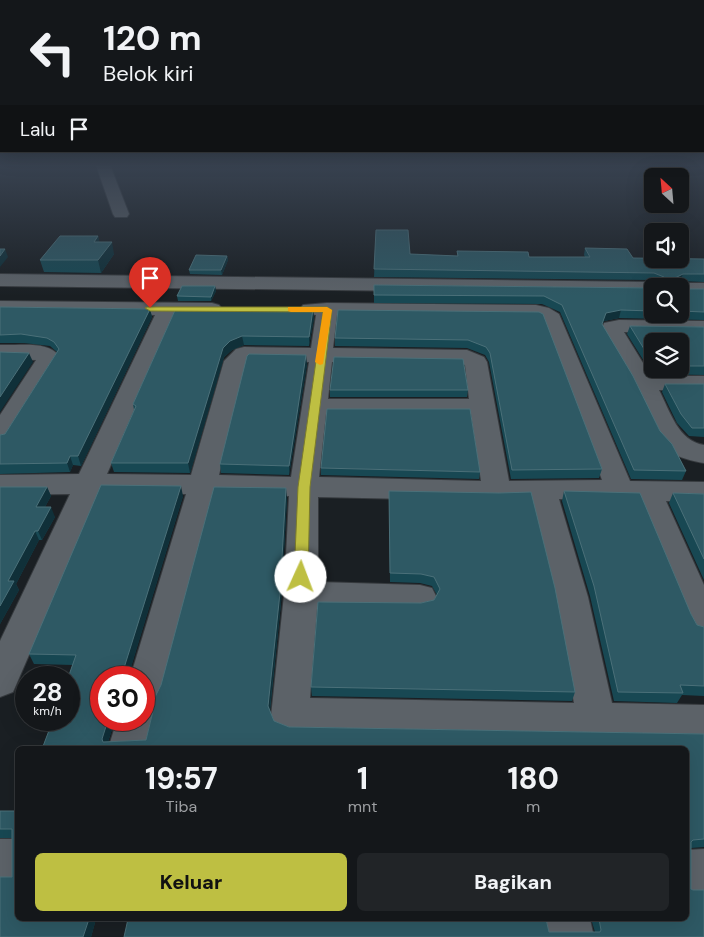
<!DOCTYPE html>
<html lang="id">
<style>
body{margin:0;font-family:"DM Sans",sans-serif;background:#212427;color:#f1f3f6;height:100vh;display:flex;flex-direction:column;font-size:19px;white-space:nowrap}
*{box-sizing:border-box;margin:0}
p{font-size:16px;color:#9d9fa2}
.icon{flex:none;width:28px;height:28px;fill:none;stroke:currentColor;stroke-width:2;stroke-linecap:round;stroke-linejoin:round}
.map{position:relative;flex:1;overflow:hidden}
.details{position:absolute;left:15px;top:746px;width:674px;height:175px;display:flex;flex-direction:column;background:#14171a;border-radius:8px;box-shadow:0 5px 20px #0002,0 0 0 1px #333639}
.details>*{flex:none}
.hud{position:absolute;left:0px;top:0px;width:705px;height:152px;box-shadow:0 5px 20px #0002,0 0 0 1px #333639;background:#14171a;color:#f1f3f6;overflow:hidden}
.needle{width:32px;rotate:334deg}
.tools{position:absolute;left:644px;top:168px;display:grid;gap:10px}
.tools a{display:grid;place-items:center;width:45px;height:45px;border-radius:8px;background:#14171a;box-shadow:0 5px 20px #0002,0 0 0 1px #333639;font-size:25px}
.speed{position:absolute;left:15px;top:666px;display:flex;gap:10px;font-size:25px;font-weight:700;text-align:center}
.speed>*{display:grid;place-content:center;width:65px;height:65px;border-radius:50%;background:#14171a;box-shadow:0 5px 20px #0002,0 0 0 1px #333639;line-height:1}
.speed small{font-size:12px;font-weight:400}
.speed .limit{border:8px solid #d22;background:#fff;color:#111}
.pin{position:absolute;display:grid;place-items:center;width:42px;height:42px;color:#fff;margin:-51px -21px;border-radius:50% 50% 50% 0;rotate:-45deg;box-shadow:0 0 5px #0007}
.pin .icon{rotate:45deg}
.me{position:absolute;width:55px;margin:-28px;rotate:2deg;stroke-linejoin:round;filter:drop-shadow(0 0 4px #0008)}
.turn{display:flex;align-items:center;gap:18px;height:105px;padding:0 20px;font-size:22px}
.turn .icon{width:65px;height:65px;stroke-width:2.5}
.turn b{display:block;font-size:35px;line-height:42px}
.then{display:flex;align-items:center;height:48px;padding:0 20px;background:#0003;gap:10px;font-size:19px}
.eta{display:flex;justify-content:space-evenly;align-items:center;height:85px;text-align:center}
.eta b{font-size:30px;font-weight:800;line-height:35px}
.primary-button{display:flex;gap:10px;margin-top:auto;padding:10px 20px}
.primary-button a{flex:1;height:58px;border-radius:8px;background:#bebf42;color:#111;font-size:20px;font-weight:800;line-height:58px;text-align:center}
.primary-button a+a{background:#212427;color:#f1f3f6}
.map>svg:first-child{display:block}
</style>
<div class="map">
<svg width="704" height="937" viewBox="0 0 704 937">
<rect width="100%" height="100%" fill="#1a1f23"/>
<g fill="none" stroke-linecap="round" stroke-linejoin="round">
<!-- minor casing -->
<g stroke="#363a3e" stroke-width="2">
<g id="minor">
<polygon points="96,165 110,165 129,214 127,217 115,217 113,214"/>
<polygon points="0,274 652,282 661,286 652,286 652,294 0,286"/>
<polygon points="680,283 704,283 704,295 680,295 680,286 672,286"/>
<path d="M0,301L212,303L219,305L222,309L219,313L212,315H176L107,474L191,475L224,361L236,349L244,347L311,348L316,315L303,313L300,309L303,305L327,303L536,305L549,308L559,314L630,481L704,482V502L666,501L704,585V637L692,633L687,623L637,501L559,499L588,597L612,703L704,705V741L290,734L276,729L271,716L284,595L289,496L214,495L163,694L157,706L150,709L155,720L148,749H108L117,720H144V678H130L186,494L99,493L13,692L0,697V641L70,494L0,495V475L79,474L155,315L0,313ZM337,315L536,317L543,321L602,480L509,481L487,362L484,357L467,350L333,348ZM249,361L309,362L291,477L219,475L246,364ZM332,362L462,364L465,365L469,399H328ZM326,414H471L481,481L319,477ZM318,497L497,501L530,499L554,597L574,703L310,698L317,609L420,611L432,608L437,598L432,588L420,585L318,582Z"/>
<path d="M619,320L704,321V333L624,332L651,376H704V390H659C670,411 678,441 704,445V463C686,460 668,455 658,439L632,383L601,331L604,323Z"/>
<path d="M0,345C19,346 49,340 60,357L9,441L0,443V415L36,360L0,359Z"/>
<rect x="0" y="839" width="18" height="44"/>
<polygon points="704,849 704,895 686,896 686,850"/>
<polygon points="542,919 590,919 594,937 546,937"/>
</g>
</g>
<!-- minor -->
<use href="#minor" fill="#5c6268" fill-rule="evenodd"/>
</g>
<!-- wall -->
<g fill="#184853" fill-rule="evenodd">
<polygon points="376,230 410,254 457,256 457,251 529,257 585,257 584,255 585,248 633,258 704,259 704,282 681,281 683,289 704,289 704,320 619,318 604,321 602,325 660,431 686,471 682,480 631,479 560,312 542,304 374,303 374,285 652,288 652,314 680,314 680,286 654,286 656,282 652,280 374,277"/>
<polygon points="98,236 99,242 114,254 101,273 44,272 40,260"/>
<polygon points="227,256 228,260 222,275 190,274 189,270"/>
<polygon points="215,286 216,291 211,301 178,301 177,296"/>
<polygon points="0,307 150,309 152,317 81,466 73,465 70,472 0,474 0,435 5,434 57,352 50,346 24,343 0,343"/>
<polygon points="176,308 313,309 314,318 309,346 244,345 232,350 224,357 190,473 114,472 111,463 134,410 133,404"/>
<polygon points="539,312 602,469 599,478 511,479 489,362 485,355 467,348 335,346 335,338"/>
<path d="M630,326L704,327V375L652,374L627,334ZM652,341H680V369H652Z"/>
<polygon points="307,364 289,475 221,473 220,464"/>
<polygon points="665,384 704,384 704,437 689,436 677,423 662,392"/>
<polygon points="330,390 468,390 467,397 330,397"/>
<polygon points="321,468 480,472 479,479 321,475"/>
<polygon points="0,487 47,487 51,496 45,507 55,517 42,540 39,540 16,584 19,590 0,624"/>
<polygon points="389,491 575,692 572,701 312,696 311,687 421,603 434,600 437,595 432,586 420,583 390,582"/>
<polygon points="564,491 691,614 697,625 704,627 704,696 682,695 677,703 614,701 590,596 562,501"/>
<polygon points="673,493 704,494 704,580 669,503"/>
<polygon points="183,496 130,670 138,670 141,678 101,678 101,720 115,720 108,742 146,740 153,712 155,697 287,498 281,603 270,711 274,721 289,727 704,734 704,847 691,848 691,889 704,937 549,932 595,932 591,919 686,919 686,749 42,749 73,665 34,664 29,654"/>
<polygon points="0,811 18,811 18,919 96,919 91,937 0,937 12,877 12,838 0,838"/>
</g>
<!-- shaded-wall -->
<g fill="#103039">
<polygon points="98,236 101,248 94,242"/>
<polygon points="112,242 114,254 101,273 98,260"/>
<polygon points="5,249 8,257 0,267 0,256"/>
<polygon points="227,256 228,260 222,275 221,270"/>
<polygon points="683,274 680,281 673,279"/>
<polygon points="215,286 216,291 211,301 211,297"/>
<polygon points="150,309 152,317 81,466 78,456"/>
<polygon points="313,309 314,318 309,346 309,337"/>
<polygon points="621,310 619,318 604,321 599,332 606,313"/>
<polygon points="242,336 244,345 232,350 224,357 190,473 188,463 223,348 230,341"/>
<polygon points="29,353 33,362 0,412 0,397"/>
<polygon points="306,355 307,364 289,475 289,466"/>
<polygon points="70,456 73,465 70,472 67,463"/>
<polygon points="181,486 183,496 128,677 124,668"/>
<polygon points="47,487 51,496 40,516 36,507"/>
<polygon points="286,488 287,498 281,603 269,716 268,706"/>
<polygon points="51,507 55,517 42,540 38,531"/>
<polygon points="35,531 39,540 16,584 19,590 0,624 0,606 8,581"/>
<polygon points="108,720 115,720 106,748 102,739"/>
<polygon points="89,919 96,919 91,937 83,937"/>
</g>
<!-- building -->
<g fill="#2e5964" stroke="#4b7079">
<polygon points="376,230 408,230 410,254 458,256 457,251 528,252 529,257 590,257 585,248 627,249 633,258 704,259 704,274 683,274 673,279 681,280 683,289 704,289 704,312 680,311 680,286 655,286 656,280 663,280 664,277 654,273 374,269"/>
<polygon points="60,236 98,236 94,242 112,242 98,260 40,260"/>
<polygon points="0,249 5,249 0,256"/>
<polygon points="196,255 227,256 221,270 189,270"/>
<polygon points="374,285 652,288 652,311 621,310 606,313 602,324 633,376 660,431 672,444 686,471 634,470 562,305 544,296 374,295"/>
<polygon points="182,286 215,286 211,297 177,296"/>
<polygon points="0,307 150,309 78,456 70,456 67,463 0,464 0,435 5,434 59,349 54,342 47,338 21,334 0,335"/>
<polygon points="176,308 313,309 309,337 242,336 230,341 223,348 188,463 111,463 136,406 133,404"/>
<polygon points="338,310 539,312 543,314 602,469 512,470 490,353 486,347 468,340 335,338"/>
<polygon points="630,326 704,327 704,366 680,366 680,341 652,341 652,362"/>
<polygon points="0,352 29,353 0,397"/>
<polygon points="249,354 306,355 289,466 220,464 247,356"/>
<polygon points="334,357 463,359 468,390 330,390"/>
<polygon points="665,384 704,384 704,428 692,428 681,414"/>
<polygon points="327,409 470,409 480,472 321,468"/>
<polygon points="101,485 181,486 124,668 126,670 138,670 138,678 101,678 101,720 108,720 102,739 103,742 146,740 153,711 149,700 155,697 161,685 214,487 286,488 280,593 268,706 274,721 289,727 704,734 704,839 693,840 691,842 691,889 693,890 704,890 704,937 124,937 128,919 546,919 549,932 600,932 601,930 599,919 686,919 686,749 42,749 53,720 69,720 68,678 76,655 29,654"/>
<polygon points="0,487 47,487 36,507 51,507 38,531 35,531 8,581 14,581 0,606"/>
<polygon points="389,491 499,493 531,492 555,588 575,692 311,687 318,602 421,603 434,600 440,589 434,577 421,574 390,573"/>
<polygon points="564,491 640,493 691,614 697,625 704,627 704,686 680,685 683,693 618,692 594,586"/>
<polygon points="673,493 704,494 704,559"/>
<polygon points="0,811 18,811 18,919 89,919 83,937 0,937 0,877 12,877 12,829 0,829"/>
</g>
<!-- sky -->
<linearGradient id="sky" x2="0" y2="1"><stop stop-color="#0e1113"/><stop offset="0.56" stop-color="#384250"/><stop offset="1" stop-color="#384250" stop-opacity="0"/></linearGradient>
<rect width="704" height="296" fill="url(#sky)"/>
<!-- route -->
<polygon fill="#bebf42" stroke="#7c7c2b" points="147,307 327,307 332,310 310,487 308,577 306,581 301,583 296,581 294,577 298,487 323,312 150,311 145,308"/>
<!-- slow -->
<polygon fill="#f59e0b" points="288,307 327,307 332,310 323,364 320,365 315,362 323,312 291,312 288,311"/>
</svg>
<div class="tools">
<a><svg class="needle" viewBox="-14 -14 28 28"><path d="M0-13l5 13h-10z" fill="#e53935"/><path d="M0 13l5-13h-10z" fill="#9d9fa2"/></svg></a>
<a><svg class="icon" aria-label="sound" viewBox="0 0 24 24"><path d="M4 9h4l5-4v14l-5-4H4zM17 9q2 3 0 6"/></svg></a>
<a><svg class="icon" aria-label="search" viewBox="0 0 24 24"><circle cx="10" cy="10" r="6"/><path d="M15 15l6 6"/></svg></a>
<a><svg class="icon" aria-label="layers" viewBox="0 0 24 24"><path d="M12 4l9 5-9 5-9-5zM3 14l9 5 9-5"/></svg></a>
</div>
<div class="speed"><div>28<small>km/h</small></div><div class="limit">30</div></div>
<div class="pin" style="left:150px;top:308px;background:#d93025"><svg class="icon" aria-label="arrive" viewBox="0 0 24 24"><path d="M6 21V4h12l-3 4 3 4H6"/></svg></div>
<svg class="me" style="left:301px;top:577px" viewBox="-20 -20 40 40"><circle r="19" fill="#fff"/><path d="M0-13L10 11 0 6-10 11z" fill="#bebf42"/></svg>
<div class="hud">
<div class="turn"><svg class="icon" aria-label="left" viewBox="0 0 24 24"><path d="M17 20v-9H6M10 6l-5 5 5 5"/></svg><div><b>120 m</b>Belok kiri</div></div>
<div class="then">Lalu<svg class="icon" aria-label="arrive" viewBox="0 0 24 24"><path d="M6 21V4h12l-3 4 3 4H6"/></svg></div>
</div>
<section class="details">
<div class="eta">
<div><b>19:57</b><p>Tiba</p></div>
<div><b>1</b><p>mnt</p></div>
<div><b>180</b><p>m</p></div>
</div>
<div class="primary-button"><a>Keluar</a><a>Bagikan</a></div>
</section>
</div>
